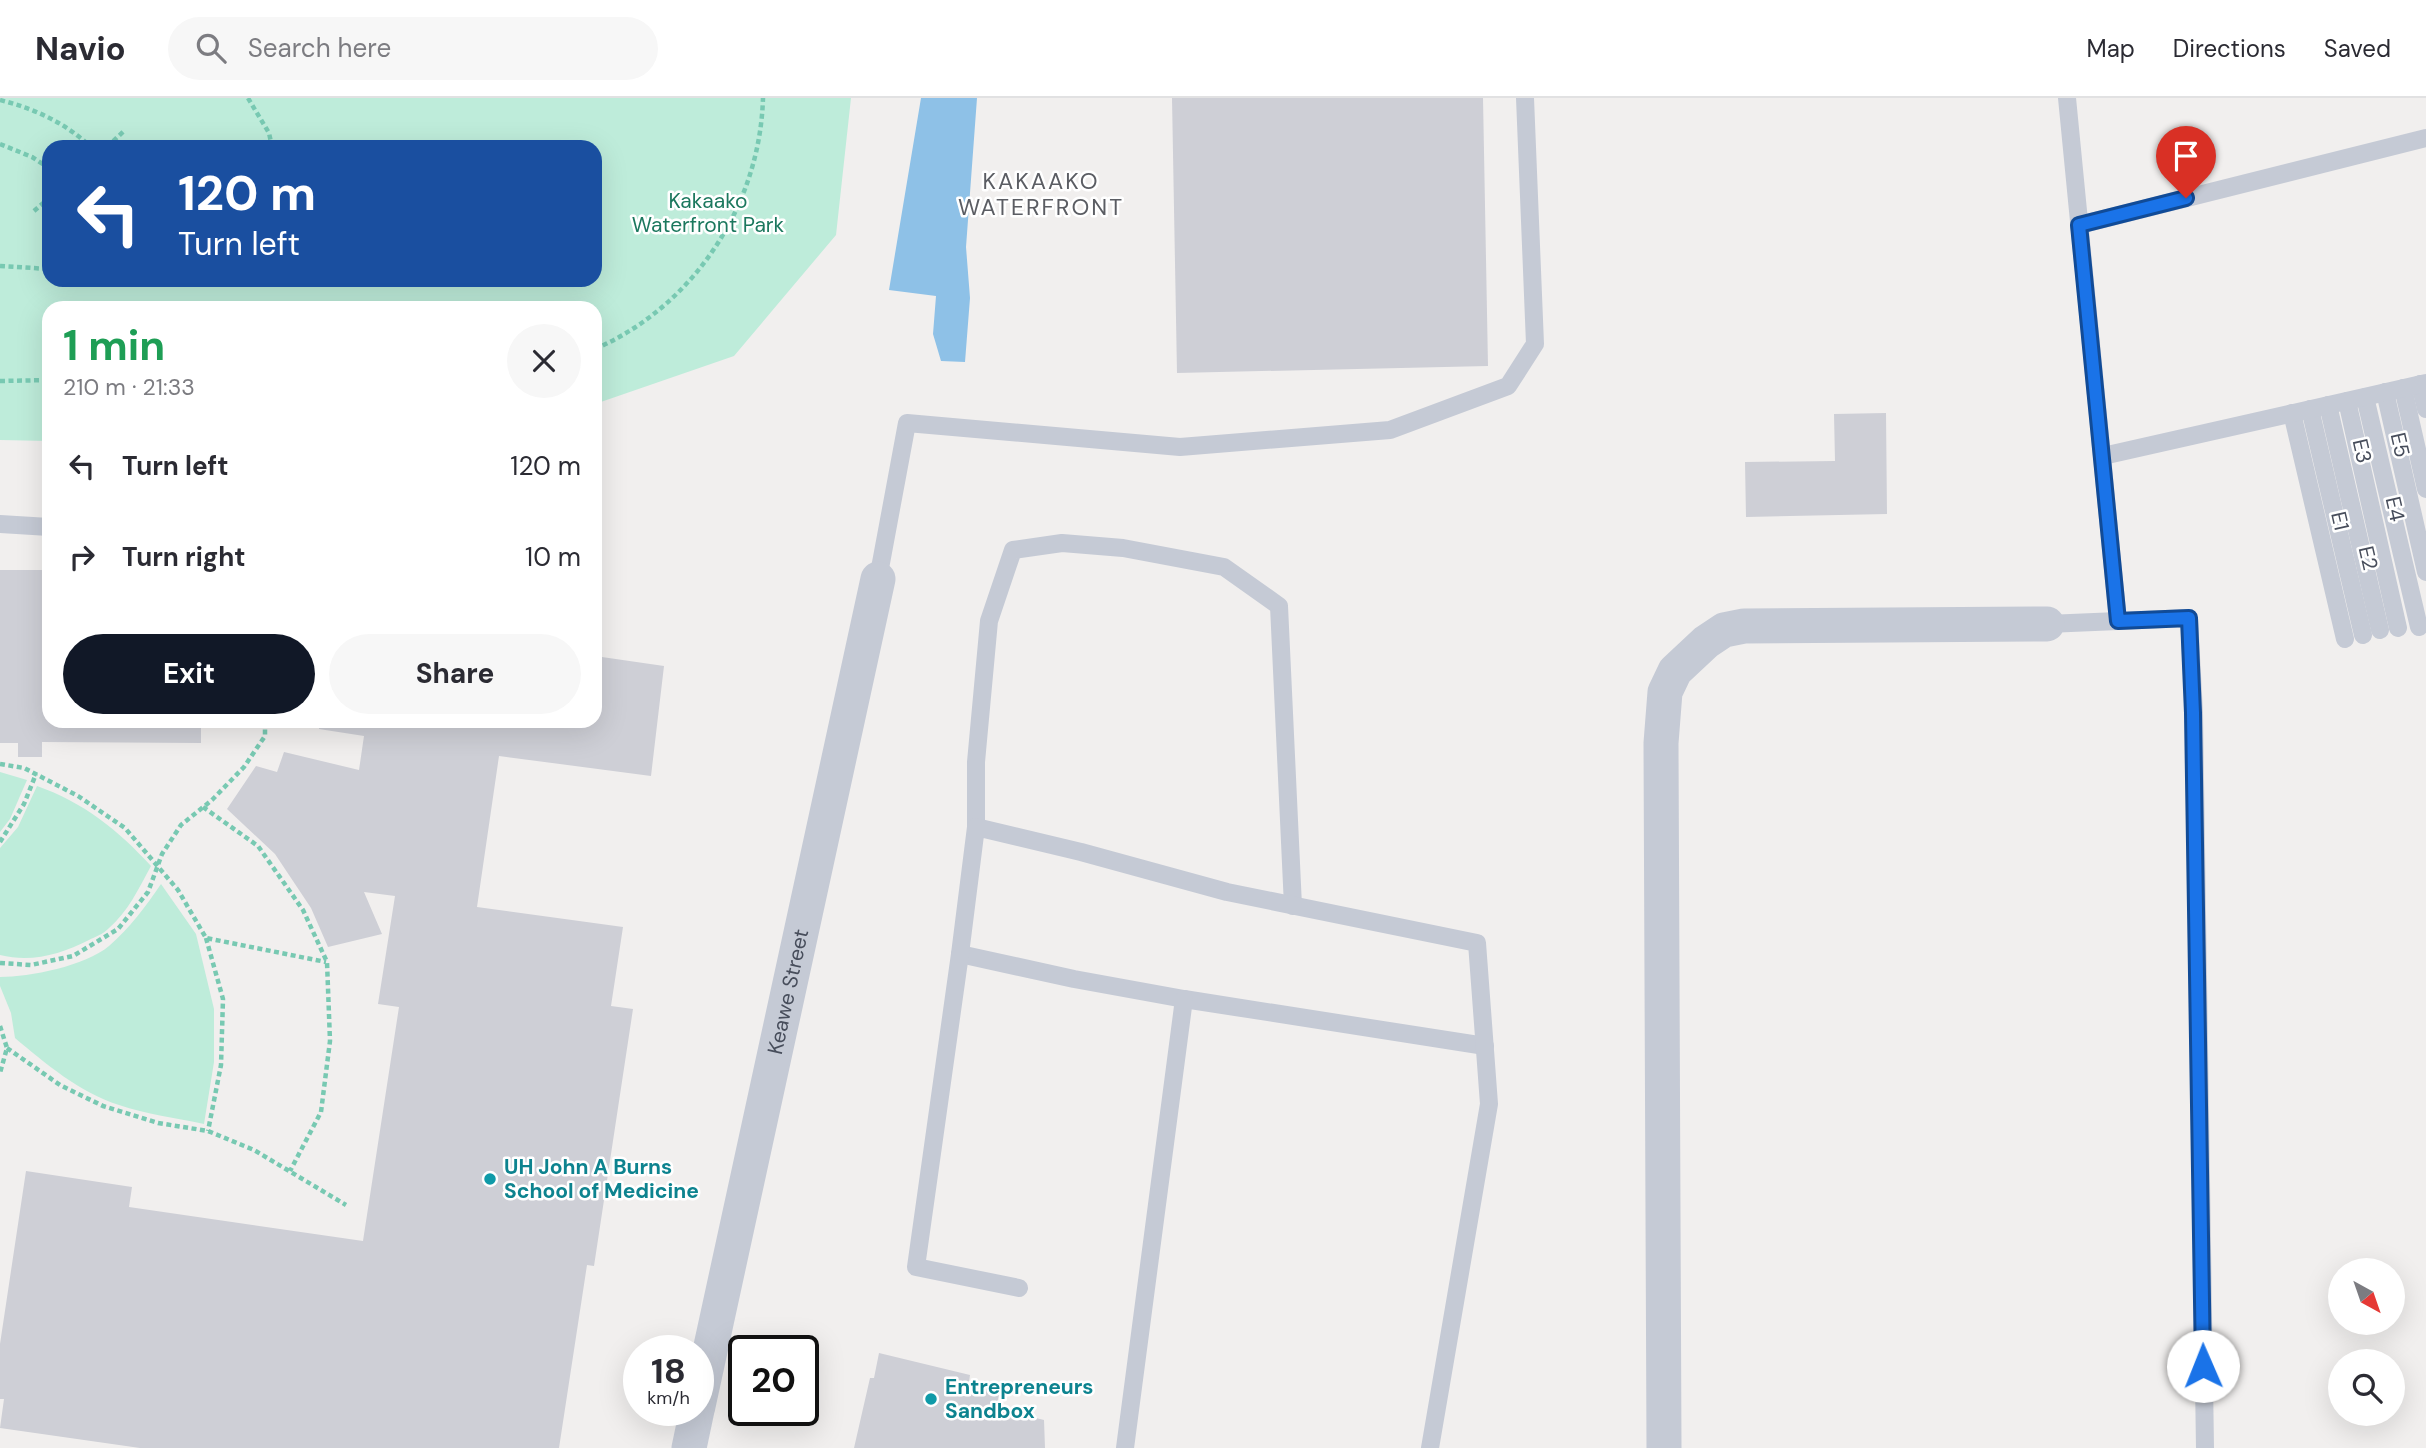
<!DOCTYPE html>
<meta charset="utf-8">
<style>
body{margin:0;font-family:"DM Sans",sans-serif;background:#f7f7f7;color:#2b2b33;height:100vh;display:flex;flex-direction:column;font-size:26px;white-space:nowrap}
*{box-sizing:border-box;margin:0}
p{font-size:23px;color:#7c7c81}
.icon{flex:none;width:38px;height:38px;fill:none;stroke:currentColor;stroke-width:2;stroke-linecap:round;stroke-linejoin:round}
.map{position:relative;flex:1;overflow:hidden}
.side{position:absolute;left:42px;top:203px;width:560px;height:427px;display:flex;flex-direction:column;background:#fff;border-radius:21px;box-shadow:0 7px 28px #0002}
.side>*{flex:none}
.hud{position:absolute;left:42px;top:42px;width:560px;height:147px;border-radius:21px;box-shadow:0 7px 28px #0002;background:#1a4fa0;color:#fff;overflow:hidden}
.needle{width:46px;rotate:140deg}
.controls{position:absolute;left:2328px;top:1160px;display:grid;gap:14px}
.controls a{display:grid;place-items:center;width:77px;height:77px;border-radius:50%;background:#fff;box-shadow:0 7px 28px #0002;font-size:35px}
.speed{position:absolute;left:623px;top:1237px;display:flex;gap:14px;font-size:35px;font-weight:700;text-align:center}
.speed>*{display:grid;place-content:center;width:91px;height:91px;border-radius:50%;background:#fff;box-shadow:0 7px 28px #0002;line-height:1}
.speed small{font-size:18px;font-weight:400}
.speed .limit{border:4px solid #111;border-radius:10px;background:#fff;color:#111}
.pin{position:absolute;display:grid;place-items:center;width:60px;height:60px;color:#fff;margin:-72px -30px;border-radius:50% 50% 50% 0;rotate:-45deg;box-shadow:0 0 7px #0007}
.pin .icon{rotate:45deg}
.me{position:absolute;width:77px;margin:-38px;rotate:359deg;stroke-linejoin:round;filter:drop-shadow(0 0 5px #0008)}
.turn{display:flex;align-items:center;gap:24px;height:147px;padding:0 21px;font-size:32px}
.turn .icon{width:91px;height:91px;stroke-width:2.5}
.turn b{display:block;font-size:49px;line-height:60px}
.round{display:grid;place-items:center;flex:none;width:74px;height:74px;border-radius:37px;background:#f7f7f7}
.head{display:flex;align-items:center;justify-content:space-between;height:119px;padding:0 21px}
h1{font-size:42px;font-weight:700;line-height:52px;color:#1e9e55}
.action{display:flex;gap:14px;margin-top:auto;padding:14px 21px}
.action a{flex:1;height:80px;border-radius:42px;background:#111827;color:#fff;font-size:28px;font-weight:700;line-height:80px;text-align:center}
.action a+a{background:#f7f7f7;color:#2b2b33}
ul{padding:0;list-style:none}
li{display:flex;align-items:center;gap:21px;height:91px;padding:0 21px}
li div{flex:1}
li b{display:block;font-size:26px}
li em{font-style:normal}
header{display:flex;align-items:center;gap:42px;box-sizing:border-box;height:98px;padding:0 35px;background:#fff;border-bottom:2px solid #e1e1e2}
header strong{font-size:33px}
nav{display:flex;gap:38px;margin-inline-start:auto;font-size:24px}
.search{width:490px;height:63px;background:#f7f7f7;display:flex;align-items:center;gap:18px;box-sizing:border-box;padding:0 24px;border-radius:38px;color:#7c7c81;font-size:26px}
.map>svg:first-child{display:block}
</style>
<header>
<strong>Navio</strong>
<div class="search"><svg class="icon" aria-label="search" viewBox="0 0 24 24"><circle cx="10" cy="10" r="6"/><path d="M15 15l6 6"/></svg>Search here</div>
<nav><a>Map</a><a>Directions</a><a>Saved</a></nav>
</header>
<div class="map">
<svg width="2426" height="1350" viewBox="0 0 2426 1350">
<rect width="100%" height="100%" fill="#f1efee"/>
<!-- green -->
<g fill="#beecda" fill-rule="evenodd">
<path d="M0,0H851L836,137L734,258L595,306V210H49V343L0,342ZM49,49H595V182H49Z"/>
<polygon points="0,674 27,682 10,721 0,734"/>
<path d="M37,688C83,704 118,732 151,768C139,790 128,814 108,831C103,836 95,839 89,842C61,856 32,865 0,857V750L18,729Z"/>
<path d="M161,786L196,836L214,911V964L204,1026C176,1020 146,1016 119,1007C79,994 46,966 15,940L11,915L0,888V879C30,879 85,868 109,848C130,830 146,808 161,786Z"/>
</g>
<!-- water -->
<polygon fill="#8ec1e7" points="921,0 977,0 966,149 970,200 965,264 941,263 933,236 936,198 889,192"/>
<!-- building -->
<g fill="#cecfd6">
<polygon points="1172,0 1483,0 1488,268 1177,275"/>
<polygon points="1886,315 1887,416 1746,419 1745,364 1835,363 1834,316"/>
<polygon points="0,472 49,472 49,623 201,623 201,645 42,644 42,659 18,659 18,645 0,645"/>
<polygon points="595,558 664,568 651,678 499,658 477,809 623,829 611,908 633,911 594,1168 587,1167 559,1350 140,1350 0,1330 4,1301 0,1301 0,1246 26,1073 132,1089 129,1109 363,1143 399,909 378,906 395,798 364,794 382,836 328,849 311,810 275,756 227,711 256,668 277,674 284,654 359,672 364,638 319,631 320,623 595,623"/>
<polygon points="879,1255 970,1277 969,1284 1000,1292 996,1310 1044,1322 1045,1350 854,1350 870,1280 874,1280"/>
</g>
<g fill="none" stroke-linecap="round" stroke-linejoin="round">
<!-- path -->
<g stroke="#78c9b2" stroke-width="4.5" stroke-dasharray="5 3.5" stroke-linecap="butt">
<polyline points="248,0 269,35 272,49"/>
<path d="M0,2C35,11 64,24 91,49"/>
<polyline points="0,46 32,59 49,70"/>
<polyline points="107,49 125,32"/>
<polyline points="34,113 49,100"/>
<polyline points="0,168 49,171"/>
<path d="M595,251C694,208 760,107 763,0"/>
<polyline points="0,283 49,282"/>
<polyline points="0,666 24,670 78,698 125,730 178,792 206,840 326,864"/>
<polyline points="203,709 258,748 303,812 327,864 330,943 321,1014 290,1073"/>
<polyline points="0,744 24,706 36,676"/>
<polyline points="206,840 223,901 221,967 208,1033"/>
<polyline points="0,865 31,867 73,858 118,831 148,794 162,756 181,727 212,702 244,669 265,638 265,623"/>
<polyline points="0,928 7,950 0,975"/>
<polyline points="7,950 60,987 103,1008 158,1025 208,1033 254,1052 346,1107"/>
</g>
<!-- lane -->
<g stroke="#c5cad5" stroke-width="18">
<polyline points="2067,0 2118,523"/>
<polyline points="2079,127 2426,40"/>
<polyline points="2420,286 2426,311"/>
<polyline points="2403,290 2426,391"/>
<polyline points="2385,294 2426,474"/>
<polyline points="2365,299 2419,529"/>
<polyline points="2347,303 2398,530"/>
<polyline points="2328,307 2380,532"/>
<polyline points="2310,311 2363,537"/>
<polyline points="2292,315 2345,541"/>
<polyline points="2103,358 2426,285"/>
<polyline points="0,426 49,429"/>
<polyline points="878,481 907,325 1180,349 1390,332 1508,288 1535,246 1525,0"/>
<polyline points="2047,526 2189,520 2194,615 2205,1350"/>
<polyline points="976,729 976,664 989,523 1013,452 1062,445 1123,450 1224,469 1279,508 1293,808"/>
<polyline points="960,856 1074,881 1184,901 1485,948"/>
<polyline points="1019,1190 916,1169 960,856 976,729 1081,754 1227,794 1477,845 1489,1006 1430,1350"/>
<polyline points="1125,1350 1184,901"/>
</g>
<!-- street -->
<g stroke="#c5cad5" stroke-width="35">
<path id="s1" d="M698,1308L878,481"/>
<polyline points="689,1350 697,1312"/>
<polyline points="1664,1350 1661,645 1665,594 1675,573 1706,544 1724,532 1744,528 2047,526"/>
</g>
</g>
<g fill="none" stroke-linecap="round" stroke-linejoin="round">
<!-- route casing -->
<g stroke="#114b97" stroke-width="18">
<polyline id="route" points="2186,100 2079,127 2118,523 2189,520 2193,615 2203,1268"/>
</g>
<!-- route -->
<use href="#route" stroke="#1a73e8" stroke-width="12"/>
</g>
<!-- markers -->
<g fill="#0f9aa8" stroke="#fff" stroke-width="2.5">
<circle cx="490" cy="1081" r="7"/>
<circle cx="931" cy="1301" r="7"/>
</g>
<g text-anchor="middle" stroke-width="5" stroke-linejoin="round" paint-order="stroke">
<!-- park labels -->
<g font-size="21" fill="#1c785e" stroke="#fff">
<text x="708" y="110">Kakaako<tspan x="708" dy="24">Waterfront Park</tspan></text>
</g>
<!-- street labels -->
<g font-size="21" fill="#474d5b" stroke="#fff">
<text transform="translate(2400 347) rotate(77)" y="7">E5</text>
<text transform="translate(2362 353) rotate(77)" y="7">E3</text>
<text transform="translate(2395 411) rotate(77)" y="7">E4</text>
<text transform="translate(2340 423) rotate(77)" y="7">E1</text>
<text transform="translate(2368 460) rotate(77)" y="7">E2</text>
<text dy="7" stroke="none"><textPath href="#s1" startOffset="424">Keawe Street</textPath></text>
</g>
<!-- culture labels -->
<g font-size="21" font-weight="bold" fill="#0d838f" stroke="#fff" text-anchor="start">
<text x="504" y="1076">UH John A Burns<tspan x="504" dy="24">School of Medicine</tspan></text>
<text x="945" y="1296">Entrepreneurs<tspan x="945" dy="24">Sandbox</tspan></text>
</g>
<!-- neighbourhood labels -->
<g font-size="23" letter-spacing="2" fill="#5b5d63" stroke="#fff">
<text x="1041" y="91">KAKAAKO<tspan x="1041" dy="26">WATERFRONT</tspan></text>
</g>
</g>
</svg>
<div class="controls">
<a><svg class="needle" viewBox="-14 -14 28 28"><path d="M0-13l5 13h-10z" fill="#e53935"/><path d="M0 13l5-13h-10z" fill="#7c7c81"/></svg></a>
<a><svg class="icon" aria-label="search" viewBox="0 0 24 24"><circle cx="10" cy="10" r="6"/><path d="M15 15l6 6"/></svg></a>
</div>
<div class="speed"><div>18<small>km/h</small></div><div class="limit">20</div></div>
<div class="pin" style="left:2186px;top:100px;background:#d93025"><svg class="icon" aria-label="arrive" viewBox="0 0 24 24"><path d="M6 21V4h12l-3 4 3 4H6"/></svg></div>
<svg class="me" style="left:2203px;top:1268px" viewBox="-20 -20 40 40"><circle r="19" fill="#fff"/><path d="M0-13L10 11 0 6-10 11z" fill="#1a73e8"/></svg>
<div class="hud">
<div class="turn"><svg class="icon" aria-label="left" viewBox="0 0 24 24"><path d="M17 20v-9H6M10 6l-5 5 5 5"/></svg><div><b>120 m</b>Turn left</div></div>
</div>
<section class="side">
<div class="head"><div><h1>1 min</h1><p>210 m · 21:33</p></div><a class="round"><svg class="icon" aria-label="close" viewBox="0 0 24 24"><path d="M6 6l12 12M18 6L6 18"/></svg></a></div>
<ul>
<li><svg class="icon" aria-label="left" viewBox="0 0 24 24"><path d="M17 20v-9H6M10 6l-5 5 5 5"/></svg><div><b>Turn left</b></div><em>120 m</em></li>
<li><svg class="icon" aria-label="right" viewBox="0 0 24 24"><path d="M7 20v-9h11M14 6l5 5-5 5"/></svg><div><b>Turn right</b></div><em>10 m</em></li>
</ul>
<div class="action"><a>Exit</a><a>Share</a></div>
</section>
</div>
